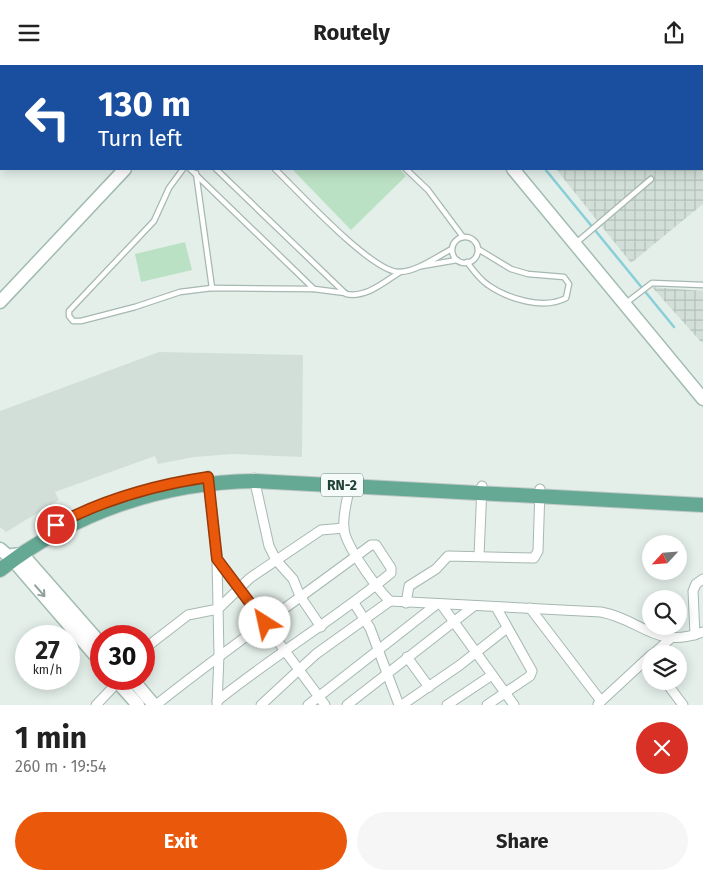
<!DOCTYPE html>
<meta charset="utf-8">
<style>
body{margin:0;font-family:"Fira Sans",sans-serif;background:#f6f6f6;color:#222;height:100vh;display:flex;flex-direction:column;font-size:19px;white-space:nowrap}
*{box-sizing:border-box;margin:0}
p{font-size:16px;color:#767676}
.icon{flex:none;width:28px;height:28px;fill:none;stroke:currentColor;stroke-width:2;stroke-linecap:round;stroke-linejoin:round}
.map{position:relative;height:640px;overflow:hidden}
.panel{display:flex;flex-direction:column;background:#fff;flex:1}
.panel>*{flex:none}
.hud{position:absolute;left:0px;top:0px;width:704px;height:105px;box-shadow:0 2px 12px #0003;background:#1a4fa0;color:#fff;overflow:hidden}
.needle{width:32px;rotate:244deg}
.buttons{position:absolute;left:642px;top:470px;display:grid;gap:10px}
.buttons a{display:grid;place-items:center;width:45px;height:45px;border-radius:50%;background:#fff;box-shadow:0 2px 12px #0003;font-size:25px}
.speed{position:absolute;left:15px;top:560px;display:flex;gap:10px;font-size:25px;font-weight:700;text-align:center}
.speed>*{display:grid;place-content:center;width:65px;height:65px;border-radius:50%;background:#fff;box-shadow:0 2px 12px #0003;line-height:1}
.speed small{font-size:12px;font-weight:400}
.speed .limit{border:8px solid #d22;background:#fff;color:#111}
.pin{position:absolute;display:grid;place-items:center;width:42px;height:42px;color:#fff;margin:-21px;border:2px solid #fff;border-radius:50%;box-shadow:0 1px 5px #0007}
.me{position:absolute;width:55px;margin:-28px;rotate:325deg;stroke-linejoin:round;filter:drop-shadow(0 0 4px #0008)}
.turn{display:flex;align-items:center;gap:18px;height:105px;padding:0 15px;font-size:22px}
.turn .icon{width:65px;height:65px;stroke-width:2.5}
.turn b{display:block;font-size:35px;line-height:42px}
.round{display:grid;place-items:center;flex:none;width:52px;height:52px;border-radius:26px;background:#f6f6f6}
.head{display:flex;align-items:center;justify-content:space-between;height:85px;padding:0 15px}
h1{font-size:30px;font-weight:700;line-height:38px}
.button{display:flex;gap:10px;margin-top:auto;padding:10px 15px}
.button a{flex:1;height:58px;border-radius:30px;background:#ea580c;color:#fff;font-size:20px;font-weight:700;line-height:58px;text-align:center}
.button a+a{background:#f6f6f6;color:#222}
header{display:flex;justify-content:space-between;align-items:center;height:65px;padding:0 15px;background:#fff;font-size:22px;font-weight:700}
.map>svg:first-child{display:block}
</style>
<header><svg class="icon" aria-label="menu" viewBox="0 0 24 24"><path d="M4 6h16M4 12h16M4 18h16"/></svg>Routely<svg class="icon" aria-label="share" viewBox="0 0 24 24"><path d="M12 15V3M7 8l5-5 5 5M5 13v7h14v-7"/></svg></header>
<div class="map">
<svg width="703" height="640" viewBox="0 0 703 640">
<defs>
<pattern id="industrial-grid" width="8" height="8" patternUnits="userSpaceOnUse" patternTransform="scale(1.25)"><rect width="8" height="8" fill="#d2dfd8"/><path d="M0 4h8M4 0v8" fill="none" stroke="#b4c1ba"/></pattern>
</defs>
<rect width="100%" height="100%" fill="#e4efea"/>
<!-- built -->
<polygon fill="#d2dfd8" points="159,287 303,290 302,392 233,389 194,392 158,399 155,391 55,427 59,435 6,467 0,462 0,346"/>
<!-- industrial -->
<g fill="url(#industrial-grid)">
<polygon points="472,0 703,0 703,139 631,198 556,104 702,104 702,1"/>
<polygon points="652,222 703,226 703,277 701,277"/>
</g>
<!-- pitch -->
<g fill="#bbe1c4">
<polygon points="292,104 400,104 406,111 351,165"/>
<polygon points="185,177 192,205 141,217 135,189"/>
</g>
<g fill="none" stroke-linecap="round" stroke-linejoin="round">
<!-- stream -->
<g stroke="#88cfd8" stroke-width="2.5">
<polyline points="461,0 462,1"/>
<polyline points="545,104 674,262"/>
</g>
<!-- lane casing -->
<g stroke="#a6b8b1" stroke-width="7">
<g id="lane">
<polyline points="298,0 299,1"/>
<polyline points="50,1 50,0"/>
<polyline points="117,1 118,0"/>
<polyline points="261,1 262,0"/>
<polyline points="183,104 169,123 154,156 69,246 69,251 73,256 81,256 135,242 180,227 212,223 314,224"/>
<polyline points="190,104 314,224 345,228"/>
<path d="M216,104L346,229C366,233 383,218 400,207"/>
<path d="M275,104C297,125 373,209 400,207C418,206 436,192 452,184"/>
<polyline points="406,104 428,125 463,172"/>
<polyline points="196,108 212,223"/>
<circle cx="465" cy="185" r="13"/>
<polyline points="576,178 651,114"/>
<path d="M467,197C473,205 479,214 488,220C508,234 544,245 566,233L569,219L564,212L528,209L511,204L478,184"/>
<polyline points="422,201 457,195"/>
<polyline points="626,238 652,218 703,220"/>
</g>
</g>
<!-- street casing -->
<g stroke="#a6b8b1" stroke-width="11">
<g id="street">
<polyline points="208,411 217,494 219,590 217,640"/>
<polyline points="254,413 269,481 276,495 293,514 300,531 321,562"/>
<path d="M351,414C349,430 342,448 344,464C345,480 378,525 390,536L601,547C643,555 655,585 703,567"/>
<polyline points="479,491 482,421"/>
<polyline points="217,494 325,640"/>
<polyline points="354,538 370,563 399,640"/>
<polyline points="406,538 409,521 436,504 448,491 534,493 538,486 540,424"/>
<polyline points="441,539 514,640"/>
<polyline points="530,543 601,636"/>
<polyline points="695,570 693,526 696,519 703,514"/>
<polyline points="144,584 188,550 218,544 250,513 321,465 344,463"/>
<polyline points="653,589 670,574"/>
<polyline points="407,592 429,622"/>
<polyline points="665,616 683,640"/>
<polyline points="598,639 651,590"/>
<polyline points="96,640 118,617"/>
<path d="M156,640C226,584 299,534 371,480H376L391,503V508C335,554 273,591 217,636"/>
<polyline points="261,640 316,589 390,536"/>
<polyline points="308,640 437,539"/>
<polyline points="347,640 474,541"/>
<polyline points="402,640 460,600 507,563"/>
<polyline points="447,640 492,610"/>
<polyline points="487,640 530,611 532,606 496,542"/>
</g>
</g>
<!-- secondary casing -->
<g stroke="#a1bcb1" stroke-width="15">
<g id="secondary">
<polyline points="427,0 428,1"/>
<polyline points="221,1 222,0"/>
<polyline points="513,104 703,334"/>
<polyline points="0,237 125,104"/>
<polyline points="0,484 13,495 101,597"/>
<polyline points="12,490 22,489 101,579"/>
<polyline points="115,614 138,640"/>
<polyline points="132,614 154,640"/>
</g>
</g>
<!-- primary casing -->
<g stroke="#c1cac7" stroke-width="16">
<path id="primary" d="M0,505C73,448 162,417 255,416L703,440"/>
</g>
<!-- lane -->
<use href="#lane" stroke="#fff" stroke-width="4.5"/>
<!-- street -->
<use href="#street" stroke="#fff" stroke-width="9"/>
<!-- secondary -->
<use href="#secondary" stroke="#fff" stroke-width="12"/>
<!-- primary -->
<use href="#primary" stroke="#65a894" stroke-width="14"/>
</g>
<!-- one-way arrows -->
<defs><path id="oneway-shaft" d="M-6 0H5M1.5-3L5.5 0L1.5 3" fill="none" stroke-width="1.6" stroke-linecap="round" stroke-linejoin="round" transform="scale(1.25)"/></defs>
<use stroke="#90a09c" href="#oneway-shaft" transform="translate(40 526) rotate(49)"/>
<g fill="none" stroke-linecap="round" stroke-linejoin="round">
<!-- route casing -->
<g stroke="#983908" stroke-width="12">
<path id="route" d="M56,460C104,434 154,420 208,412L217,494L265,558"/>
</g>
<!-- route -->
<use href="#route" stroke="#ea580c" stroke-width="9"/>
</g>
<g text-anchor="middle" stroke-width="5" stroke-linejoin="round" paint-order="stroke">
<!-- shield labels -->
<rect fill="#f5fbf8" stroke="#617a72" stroke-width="1" x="321" y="408.5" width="42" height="23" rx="4"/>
<g font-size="14" font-weight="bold" fill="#214238">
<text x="342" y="425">RN-2</text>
</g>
</g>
</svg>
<div class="buttons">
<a><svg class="needle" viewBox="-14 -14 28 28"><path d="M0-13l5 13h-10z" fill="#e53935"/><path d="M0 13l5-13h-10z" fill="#767676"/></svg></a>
<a><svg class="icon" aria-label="search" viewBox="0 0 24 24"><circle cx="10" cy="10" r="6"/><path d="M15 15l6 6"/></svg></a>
<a><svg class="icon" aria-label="layers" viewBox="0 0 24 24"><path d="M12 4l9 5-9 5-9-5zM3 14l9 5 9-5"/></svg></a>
</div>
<div class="speed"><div>27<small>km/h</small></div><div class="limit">30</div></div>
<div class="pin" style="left:56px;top:460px;background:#d93025"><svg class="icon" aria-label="arrive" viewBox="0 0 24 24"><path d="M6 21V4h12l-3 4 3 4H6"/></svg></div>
<svg class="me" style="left:265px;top:558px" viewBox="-20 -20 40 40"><circle r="19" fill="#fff"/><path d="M0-13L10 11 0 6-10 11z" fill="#ea580c"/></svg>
<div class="hud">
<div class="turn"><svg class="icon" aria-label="left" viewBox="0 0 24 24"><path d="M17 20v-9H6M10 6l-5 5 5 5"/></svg><div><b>130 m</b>Turn left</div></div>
</div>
</div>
<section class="panel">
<div class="head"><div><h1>1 min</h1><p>260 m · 19:54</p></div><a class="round" style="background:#d93025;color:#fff"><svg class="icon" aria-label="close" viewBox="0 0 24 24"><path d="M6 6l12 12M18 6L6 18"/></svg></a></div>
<div class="button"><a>Exit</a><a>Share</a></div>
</section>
